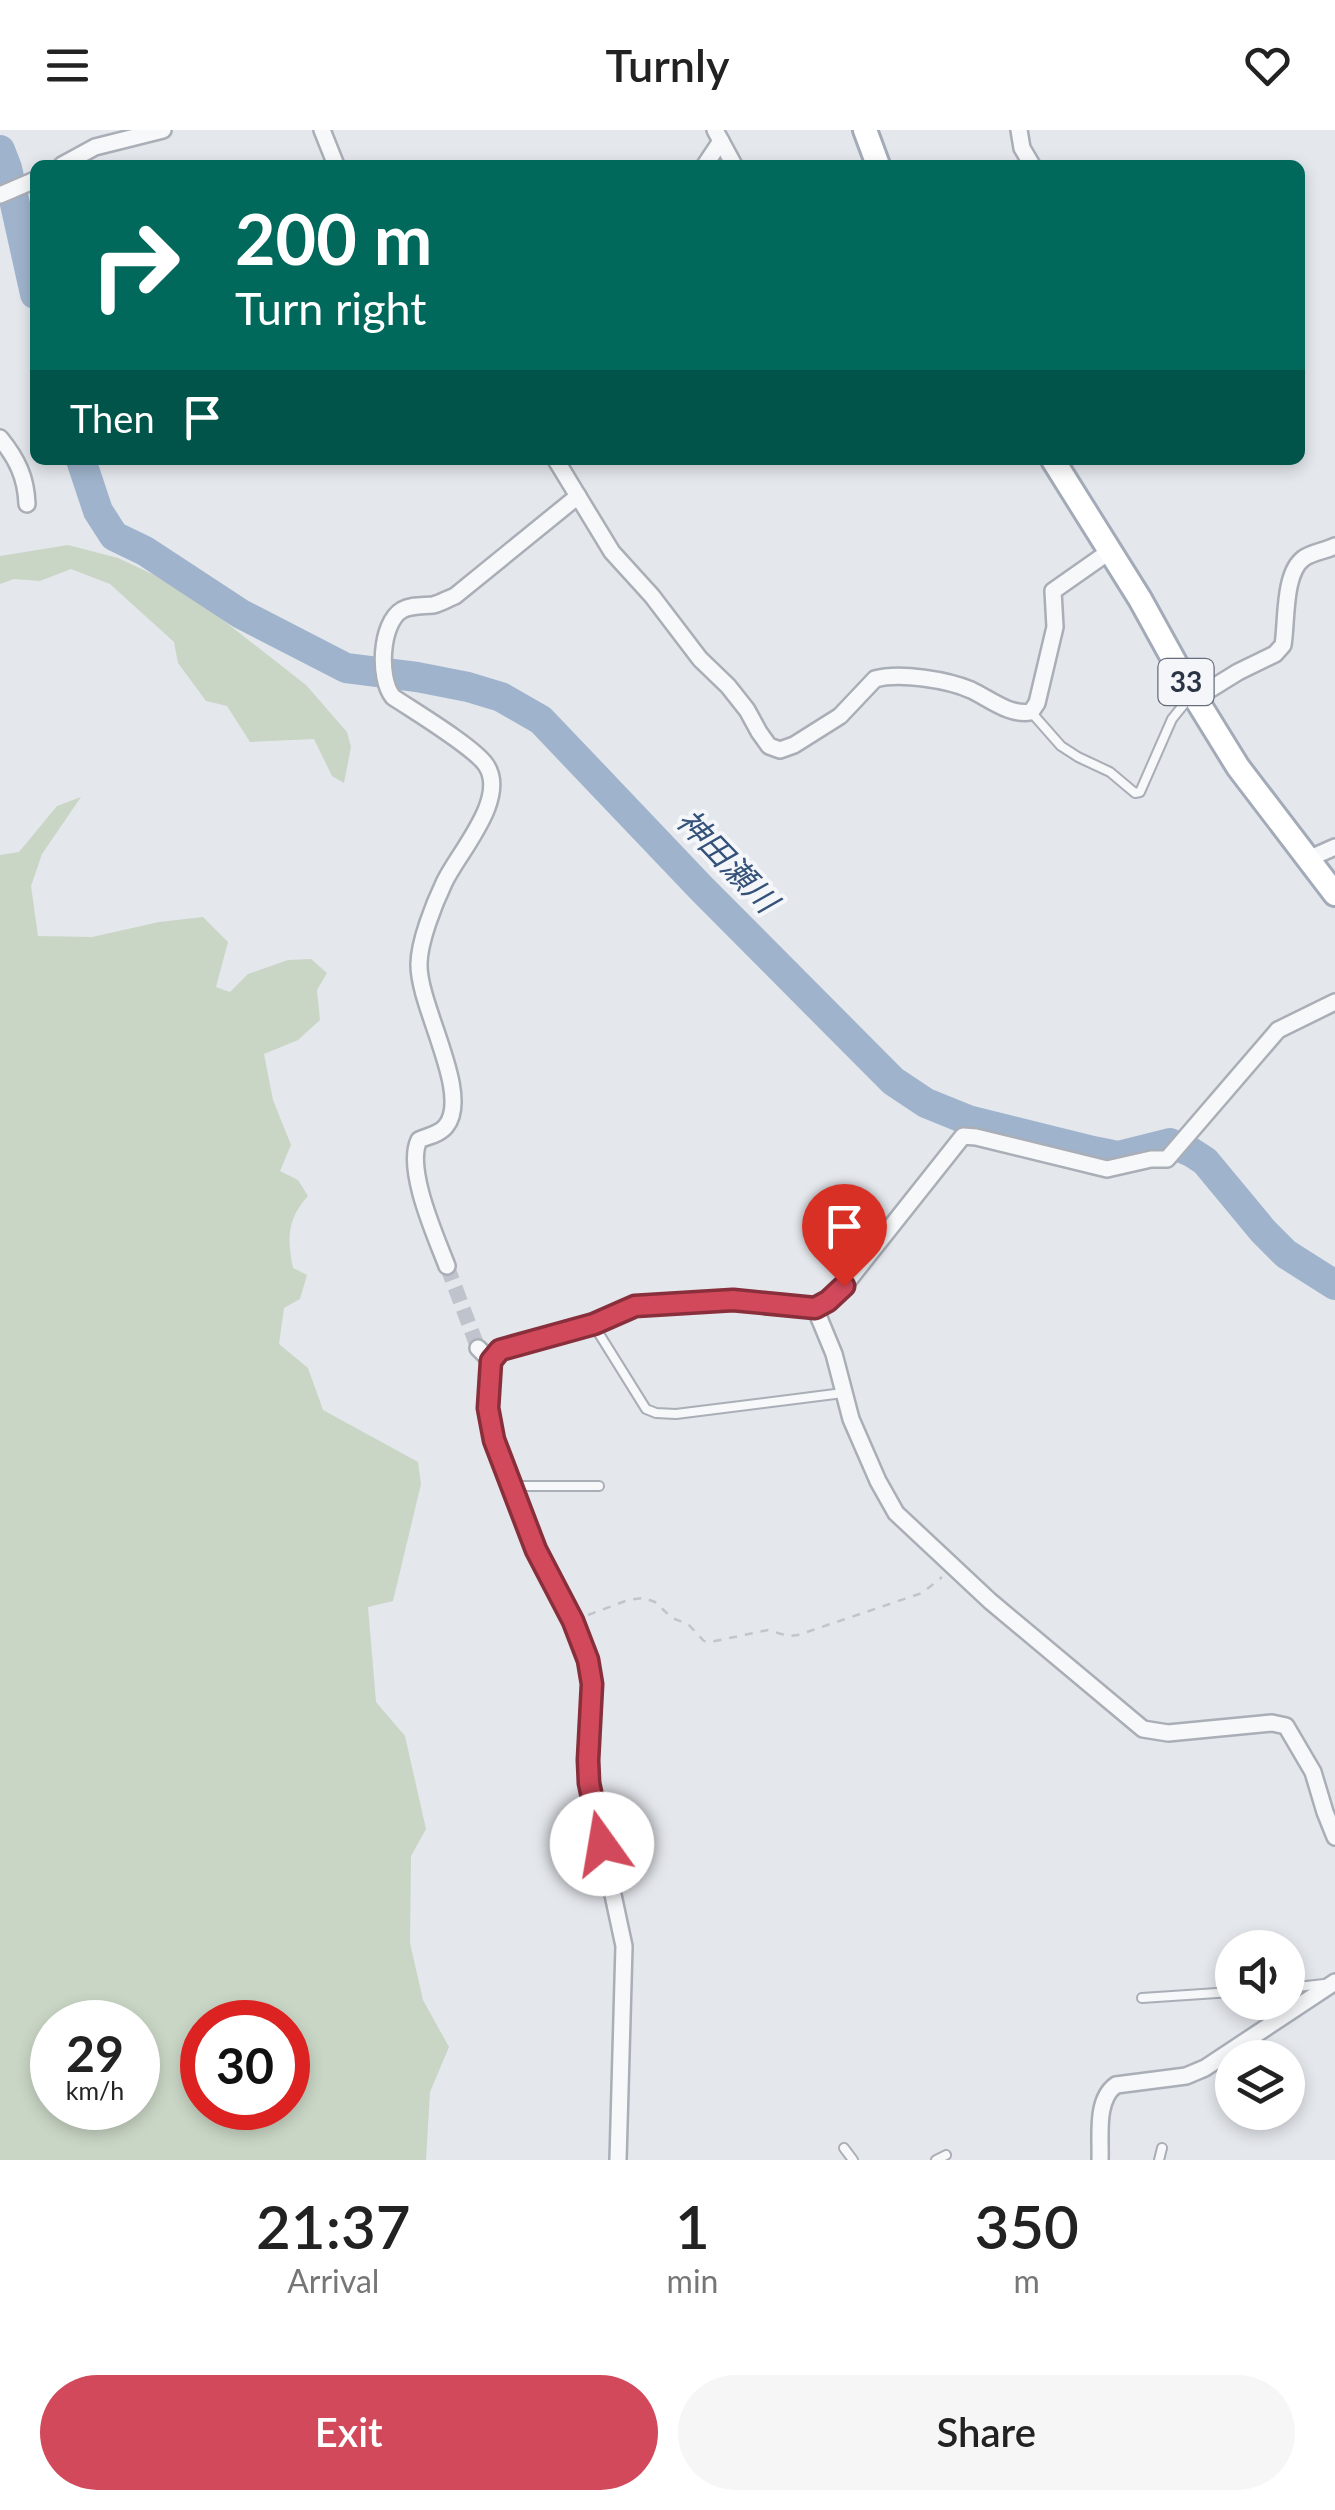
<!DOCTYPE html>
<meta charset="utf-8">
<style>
body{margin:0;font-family:Lato,"Noto Sans JP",sans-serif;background:#f6f6f6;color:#222;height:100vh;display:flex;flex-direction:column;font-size:38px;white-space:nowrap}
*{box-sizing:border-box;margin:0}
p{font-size:32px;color:#767676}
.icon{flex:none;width:55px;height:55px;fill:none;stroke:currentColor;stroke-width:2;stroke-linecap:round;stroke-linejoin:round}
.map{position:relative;height:2030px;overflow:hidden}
.panel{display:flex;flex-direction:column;background:#fff;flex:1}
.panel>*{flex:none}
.top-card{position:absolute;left:30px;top:30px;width:1275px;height:305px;border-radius:15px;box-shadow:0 5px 15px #0003;background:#00695c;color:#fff;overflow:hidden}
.buttons{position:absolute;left:1215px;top:1800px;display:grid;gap:20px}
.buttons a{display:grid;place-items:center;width:90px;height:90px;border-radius:50%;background:#fff;box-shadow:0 5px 15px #0003;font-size:50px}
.speed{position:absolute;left:30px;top:1870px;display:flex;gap:20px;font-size:50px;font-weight:700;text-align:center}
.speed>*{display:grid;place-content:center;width:130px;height:130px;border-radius:50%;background:#fff;box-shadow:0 5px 15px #0003;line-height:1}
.speed small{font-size:25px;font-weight:400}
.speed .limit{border:15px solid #d22;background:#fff;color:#111}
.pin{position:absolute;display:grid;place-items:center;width:85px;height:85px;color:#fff;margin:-102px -42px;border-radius:50% 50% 50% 0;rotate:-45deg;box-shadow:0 0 10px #0007}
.pin .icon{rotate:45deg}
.me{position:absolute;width:110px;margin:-55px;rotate:347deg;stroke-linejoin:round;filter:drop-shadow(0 0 8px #0008)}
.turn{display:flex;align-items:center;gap:35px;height:210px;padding:0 40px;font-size:45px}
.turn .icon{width:130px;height:130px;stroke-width:2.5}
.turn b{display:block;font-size:70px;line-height:85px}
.then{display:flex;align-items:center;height:95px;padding:0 40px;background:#0003;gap:20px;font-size:38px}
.eta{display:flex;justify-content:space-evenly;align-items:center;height:170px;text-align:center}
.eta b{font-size:60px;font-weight:600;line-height:70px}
.cta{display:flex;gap:20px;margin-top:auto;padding:20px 40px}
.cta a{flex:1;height:115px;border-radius:60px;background:#d1495b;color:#fff;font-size:40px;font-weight:600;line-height:115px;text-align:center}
.cta a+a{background:#f6f6f6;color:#222}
header{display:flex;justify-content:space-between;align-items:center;height:130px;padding:0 40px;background:#fff;font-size:45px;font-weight:600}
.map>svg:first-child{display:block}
</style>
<header><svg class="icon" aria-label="menu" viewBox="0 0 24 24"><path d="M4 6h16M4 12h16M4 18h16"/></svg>Turnly<svg class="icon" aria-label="heart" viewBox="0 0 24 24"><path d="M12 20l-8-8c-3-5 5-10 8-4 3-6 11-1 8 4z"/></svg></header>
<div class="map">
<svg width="1335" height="2030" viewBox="0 0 1335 2030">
<rect width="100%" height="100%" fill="#e4e7ec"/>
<!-- green -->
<g fill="#c9d6c5" fill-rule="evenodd">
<polygon points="68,415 118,428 182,458 306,555 347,602 351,617 344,653 332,646 314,609 250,612 227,576 206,571 178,533 174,512 110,454 71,439 40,451 14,449 0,454 0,426"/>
<path d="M81,667L42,724L31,756L38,806L92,807L159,792L203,787L228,812L216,857L230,862L248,844L288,830L311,829L327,843L317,860L320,890L298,910L264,924L273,970L291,1015L280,1041L298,1050L308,1066C287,1089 287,1108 293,1138L307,1145L300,1169L284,1178L279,1214L308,1238L323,1280L418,1332L421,1354L393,1471L368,1477L376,1572L405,1606L426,1699L411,1726L410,1813L423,1870L449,1917L430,1962L426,2030H0V725L19,722L57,676ZM52,1892H138V1978H52ZM202,1892H288V1978H202Z"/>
</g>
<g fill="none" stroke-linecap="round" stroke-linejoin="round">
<!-- river -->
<g stroke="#9fb4cc" stroke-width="30">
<polyline points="0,20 7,38 35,164"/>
<polyline points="81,330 98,381 114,406 145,421 241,484 346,538 417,547 468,557 501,567 541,590 701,758 893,951 926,973 968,990 1093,1021 1118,1026 1170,1013 1191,1022 1205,1031 1263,1101 1286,1124 1335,1155"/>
</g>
<!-- street-tunnel -->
<polyline stroke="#bfc3cb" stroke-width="15" stroke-dasharray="15 8" stroke-linecap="butt" points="447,1136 478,1218"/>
<!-- lane casing -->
<g stroke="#a9aeb7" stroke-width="12">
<g id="lane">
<polyline points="1031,582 1061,616 1078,627 1110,642 1135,663 1140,662 1172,589 1189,568"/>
<polyline points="593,1194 646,1279 656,1283 676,1284 843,1263"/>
<polyline points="512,1356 599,1356"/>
<polyline points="1288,1858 1324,1854"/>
<polyline points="1142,1868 1232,1862"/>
<polyline points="844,2018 853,2030"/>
<polyline points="936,2030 946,2025"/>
<polyline points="1159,2030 1162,2018"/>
</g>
</g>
<!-- street casing -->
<g stroke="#a9aeb7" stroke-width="20">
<g id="street">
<polyline points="322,0 336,35"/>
<polyline points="715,0 734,35"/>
<polyline points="1019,0 1022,18 1032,35"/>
<polyline points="62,35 95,17 163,0"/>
<polyline points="705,35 721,11"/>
<polyline points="0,65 35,50"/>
<path d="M0,308C17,329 26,347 27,374"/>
<path d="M556,330L612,422L652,466L700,529L728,556L747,580L759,602L769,616L780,620L794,615L840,586L875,549C900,542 948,550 971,560C990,569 1010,586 1031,582L1037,573L1055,497L1053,461L1110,421"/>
<path d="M1196,568L1238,542L1275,524L1283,515C1287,491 1283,443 1304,428C1313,422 1325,421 1335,416"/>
<polyline points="1308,729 1335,717"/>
<path d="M447,1136C436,1107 405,1039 419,1010C428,1006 440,1004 446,996C472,964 418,876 419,834C419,812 434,774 444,753C457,724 509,669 486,635C474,617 414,581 393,567C378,549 380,493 402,480C411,475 422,476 433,475C441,473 447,469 455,466L578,366"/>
<polyline points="815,1178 834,1224 851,1289 878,1351 896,1383 990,1471 1143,1599 1168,1603 1272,1593 1286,1596 1313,1642 1325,1682 1335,1707"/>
<polyline points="478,1218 491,1231 489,1278 494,1310 537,1420 573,1491 588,1530 592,1554 588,1630 589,1653 624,1816 618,2030"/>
<polyline points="491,1231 500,1220 593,1194 635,1176 733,1170 815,1178 828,1171 844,1156 963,1006 976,1007 1107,1039 1151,1029 1167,1029 1278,900 1335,872"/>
<path d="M1100,2030C1101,2006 1095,1970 1116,1955L1186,1946L1205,1938L1335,1852"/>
</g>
</g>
<!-- primary casing -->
<g stroke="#a3abb8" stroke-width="28">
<g id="primary">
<polyline points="865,0 878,35"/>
<polyline points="1053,330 1140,469 1188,556 1238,637 1335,764"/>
</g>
</g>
<!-- path -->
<polyline stroke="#c2c5cb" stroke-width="2.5" stroke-dasharray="8 8" stroke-linecap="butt" points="588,1485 628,1470 644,1468 655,1472 672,1488 688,1494 704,1511 710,1512 768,1500 788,1506 798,1505 922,1463 942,1447"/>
<!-- lane -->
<use href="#lane" stroke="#f7f8fa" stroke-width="8"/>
<!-- street -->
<use href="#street" stroke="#f7f8fa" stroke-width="15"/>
<!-- primary -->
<use href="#primary" stroke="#fff" stroke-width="22"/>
</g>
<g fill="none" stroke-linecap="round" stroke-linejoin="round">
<!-- route casing -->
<g stroke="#882f3b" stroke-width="25">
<polyline id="route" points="602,1714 589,1653 588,1630 592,1554 588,1530 573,1491 536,1420 494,1310 488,1278 491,1231 500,1220 594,1194 635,1176 733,1170 815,1178 828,1171 844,1156"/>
</g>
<!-- route -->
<use href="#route" stroke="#d1495b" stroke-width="18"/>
</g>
<g text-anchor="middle" stroke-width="8" stroke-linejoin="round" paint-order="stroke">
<!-- shield labels -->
<rect fill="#f4f6f9" stroke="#676e7b" stroke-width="2.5" x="1158.5" y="529" width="55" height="46" rx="8"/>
<g font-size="28" font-weight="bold" fill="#2b3445">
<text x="1186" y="562">33</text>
</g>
<!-- water labels -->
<g font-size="32" font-style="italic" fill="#34527a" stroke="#f4f6f9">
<text transform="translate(727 731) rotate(46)" y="11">神田瀬川</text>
</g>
</g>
</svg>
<div class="buttons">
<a><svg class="icon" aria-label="sound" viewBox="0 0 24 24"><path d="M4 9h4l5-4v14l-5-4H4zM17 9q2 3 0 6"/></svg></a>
<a><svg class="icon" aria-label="layers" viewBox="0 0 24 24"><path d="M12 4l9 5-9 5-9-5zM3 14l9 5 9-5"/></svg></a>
</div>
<div class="speed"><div>29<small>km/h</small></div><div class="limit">30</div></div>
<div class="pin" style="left:844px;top:1156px;background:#d93025"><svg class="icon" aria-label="arrive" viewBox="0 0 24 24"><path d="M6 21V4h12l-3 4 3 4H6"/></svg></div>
<svg class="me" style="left:602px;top:1714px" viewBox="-20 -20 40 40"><circle r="19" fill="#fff"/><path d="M0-13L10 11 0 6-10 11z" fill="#d1495b"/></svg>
<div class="top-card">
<div class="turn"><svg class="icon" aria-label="right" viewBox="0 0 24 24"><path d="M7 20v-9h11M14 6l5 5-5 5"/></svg><div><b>200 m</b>Turn right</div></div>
<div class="then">Then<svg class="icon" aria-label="arrive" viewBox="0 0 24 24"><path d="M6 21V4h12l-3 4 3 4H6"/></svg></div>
</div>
</div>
<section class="panel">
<div class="eta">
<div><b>21:37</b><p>Arrival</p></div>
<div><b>1</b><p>min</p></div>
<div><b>350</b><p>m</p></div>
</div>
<div class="cta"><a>Exit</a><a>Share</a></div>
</section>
